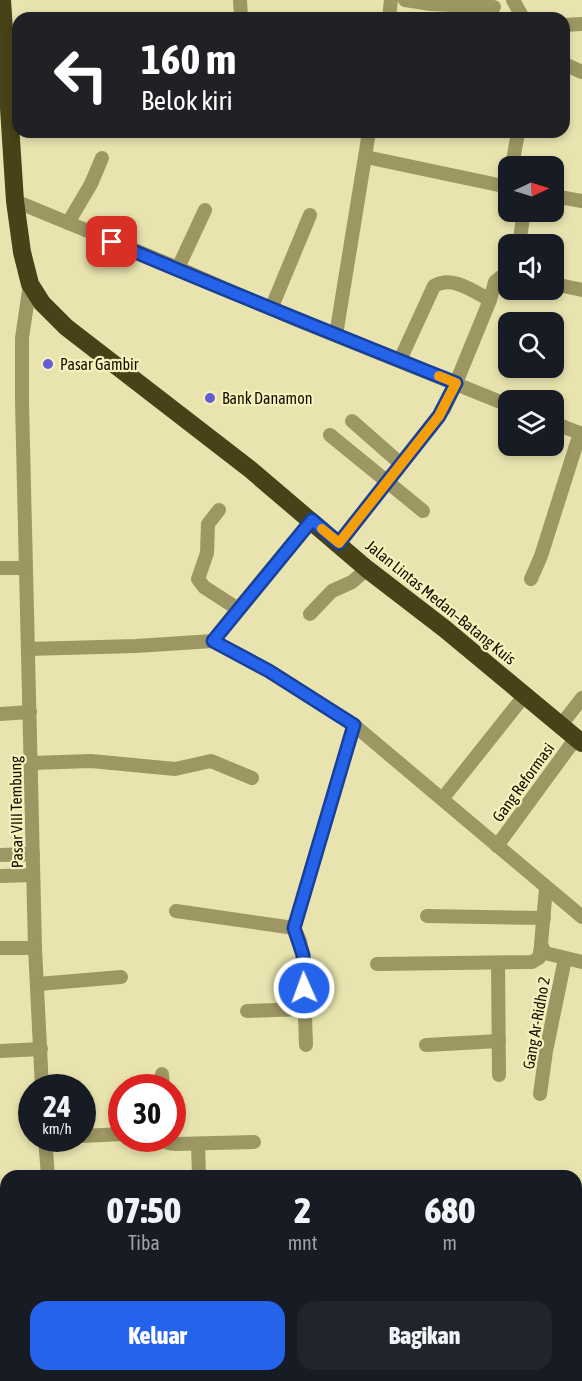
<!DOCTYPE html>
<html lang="id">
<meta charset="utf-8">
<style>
body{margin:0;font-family:"Asap Condensed",sans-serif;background:#20242c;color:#f1f3f6;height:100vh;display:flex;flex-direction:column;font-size:22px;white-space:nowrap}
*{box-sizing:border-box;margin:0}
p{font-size:20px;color:#9ea1a6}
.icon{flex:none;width:33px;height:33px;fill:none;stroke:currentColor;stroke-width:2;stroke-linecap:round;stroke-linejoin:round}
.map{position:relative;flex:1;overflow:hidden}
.sheet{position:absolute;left:0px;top:1170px;width:582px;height:212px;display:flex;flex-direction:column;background:#171b24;border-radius:18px 18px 0 0;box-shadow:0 3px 9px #0003}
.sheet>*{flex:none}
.top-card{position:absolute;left:12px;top:12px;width:558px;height:126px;border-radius:18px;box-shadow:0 3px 9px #0003;background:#202124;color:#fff;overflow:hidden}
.needle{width:39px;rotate:86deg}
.controls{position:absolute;left:498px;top:156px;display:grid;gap:12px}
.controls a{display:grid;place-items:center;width:66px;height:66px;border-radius:12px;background:#171b24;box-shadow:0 3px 9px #0003;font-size:30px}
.speed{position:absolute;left:18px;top:1074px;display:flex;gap:12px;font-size:30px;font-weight:700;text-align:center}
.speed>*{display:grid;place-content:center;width:78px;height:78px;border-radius:50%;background:#171b24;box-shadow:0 3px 9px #0003;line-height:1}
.speed small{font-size:15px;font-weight:400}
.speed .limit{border:9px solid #d22;background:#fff;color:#111}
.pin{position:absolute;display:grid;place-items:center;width:51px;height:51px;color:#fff;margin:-26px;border-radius:12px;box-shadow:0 3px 9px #0006}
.me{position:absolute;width:66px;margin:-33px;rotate:358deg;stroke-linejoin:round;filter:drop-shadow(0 0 4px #0008)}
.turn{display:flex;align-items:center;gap:21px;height:126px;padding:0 30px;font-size:27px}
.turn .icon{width:78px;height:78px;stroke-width:2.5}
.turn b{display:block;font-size:42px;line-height:51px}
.eta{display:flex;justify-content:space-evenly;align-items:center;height:102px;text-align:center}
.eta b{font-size:36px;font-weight:800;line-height:42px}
.cta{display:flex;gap:12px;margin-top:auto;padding:12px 30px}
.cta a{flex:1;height:69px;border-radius:18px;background:#2563eb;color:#fff;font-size:24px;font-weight:800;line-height:69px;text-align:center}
.cta a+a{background:#20242c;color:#f1f3f6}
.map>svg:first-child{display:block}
</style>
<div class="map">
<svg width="582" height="1381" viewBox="0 0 582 1381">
<rect width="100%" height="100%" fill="#e9e4af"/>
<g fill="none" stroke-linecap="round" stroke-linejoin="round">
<!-- minor -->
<g stroke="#9d9764" stroke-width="14">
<polyline points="240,0 241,18"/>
<polyline points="405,0 431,4 494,7"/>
<polyline points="513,0 523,18"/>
<polyline points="389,18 391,0"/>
<polyline points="564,25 582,24"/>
<polyline points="564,64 582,72"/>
<polyline points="366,157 508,187"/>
<polyline points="512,166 518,133"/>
<polyline points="554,196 582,201"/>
<polyline points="15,201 178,268 297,320 508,405"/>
<polyline points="68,223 91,184 102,158"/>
<polyline points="519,244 524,212"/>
<polyline points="178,268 205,210"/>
<polyline points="30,284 22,338 22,402 35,948 42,1088"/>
<polyline points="554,284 582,290"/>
<polyline points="271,309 310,215"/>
<polyline points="336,335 369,132"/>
<path d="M400,360L434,286C452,275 473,291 490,300"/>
<polyline points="352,421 401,464"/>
<polyline points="554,423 582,434"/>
<polyline points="330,435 423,511"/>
<polyline points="219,510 208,524 207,553 198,579 204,587 238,609"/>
<polyline points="339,543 444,409 456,383 490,300 495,282 501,277 508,277"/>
<polyline points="0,568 25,568"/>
<polyline points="531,579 541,556 580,433"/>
<polyline points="310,614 332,591 352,582 367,569"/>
<polyline points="213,641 238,609 312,520"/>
<polyline points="28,649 136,646 213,641 269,671 354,725 582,917"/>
<polyline points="0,714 30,712"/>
<polyline points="561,725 582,698"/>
<polyline points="32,763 91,761 175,769 211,761 252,778"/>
<polyline points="443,798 525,695"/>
<polyline points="497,846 576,738"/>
<polyline points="0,855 33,854"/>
<polyline points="0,876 33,875"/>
<polyline points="546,888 541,944 545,953 582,962"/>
<polyline points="176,911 294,928"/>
<polyline points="427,916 544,918"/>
<polyline points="0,948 35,948"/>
<polyline points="498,963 499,1075"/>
<polyline points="377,964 532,962 539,958 541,947"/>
<polyline points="38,984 121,977"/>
<polyline points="247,1011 304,1009"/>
<polyline points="306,1045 303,955 300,941 294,928 354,725"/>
<polyline points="426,1045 499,1041"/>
<polyline points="0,1051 41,1049"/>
<polyline points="162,1074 163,1088"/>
<polyline points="540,1094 546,1051 565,959"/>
<polyline points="82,1136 122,1134"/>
<polyline points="45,1138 48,1176"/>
<polyline points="164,1138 168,1143 176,1144 254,1142"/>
<polyline points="198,1144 199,1176"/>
<polyline points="576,1282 582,1282"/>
<polyline points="60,1376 60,1381"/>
</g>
<!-- highway -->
<polyline stroke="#474217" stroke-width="18" points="2,0 15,201 22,252 30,284 42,303 66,327 251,470 367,569 445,629 582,743"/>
</g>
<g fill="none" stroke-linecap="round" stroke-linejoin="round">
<!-- route casing -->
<g stroke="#184099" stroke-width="15">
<path id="route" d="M112,242C226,291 341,337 456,383L439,416L339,543L312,520L213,641L269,671L354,725L294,928L303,955L304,988"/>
</g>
<!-- route -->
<use href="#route" stroke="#2563eb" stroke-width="10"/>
<!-- slow -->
<polyline stroke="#f59e0b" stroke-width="10" points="322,529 339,543 439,416 456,383 439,376"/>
</g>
<!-- markers -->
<g fill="#665cd5" stroke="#f7f1bb" stroke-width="2">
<circle cx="48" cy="364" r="6"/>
<circle cx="210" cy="398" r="6"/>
</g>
<g text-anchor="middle" stroke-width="4.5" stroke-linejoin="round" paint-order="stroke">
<!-- poi labels -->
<g font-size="16" fill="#110f00" stroke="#f7f1bb" text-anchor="start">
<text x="60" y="370">Pasar Gambir</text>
<text x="222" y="404">Bank Danamon</text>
</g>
<!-- street labels -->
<g font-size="16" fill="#110f00" stroke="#f7f1bb">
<text transform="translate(441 602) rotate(39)" y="6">Jalan Lintas Medan–Batang Kuis</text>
<text transform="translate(523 782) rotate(-54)" y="6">Gang Reformasi</text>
<text transform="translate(16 812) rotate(-91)" y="6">Pasar VIII Tembung</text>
<text transform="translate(536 1023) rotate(-80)" y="6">Gang Ar-Ridho 2</text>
</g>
</g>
</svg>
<div class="controls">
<a><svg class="needle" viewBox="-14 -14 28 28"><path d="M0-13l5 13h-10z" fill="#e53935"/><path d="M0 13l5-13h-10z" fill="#9ea1a6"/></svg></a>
<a><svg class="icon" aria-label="sound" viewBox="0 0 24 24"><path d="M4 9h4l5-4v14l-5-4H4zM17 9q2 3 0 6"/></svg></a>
<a><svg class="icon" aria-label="search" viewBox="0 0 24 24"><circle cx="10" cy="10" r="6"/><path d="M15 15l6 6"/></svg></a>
<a><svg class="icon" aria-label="layers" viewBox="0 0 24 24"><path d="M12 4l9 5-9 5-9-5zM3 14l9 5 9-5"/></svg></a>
</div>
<div class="speed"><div>24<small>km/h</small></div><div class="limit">30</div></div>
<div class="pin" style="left:112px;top:242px;background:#d93025"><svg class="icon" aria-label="arrive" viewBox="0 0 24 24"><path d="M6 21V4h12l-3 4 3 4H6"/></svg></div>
<svg class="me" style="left:304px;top:988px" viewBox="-20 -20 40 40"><circle r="17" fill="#2563eb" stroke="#fff" stroke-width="3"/><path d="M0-11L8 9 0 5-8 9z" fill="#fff"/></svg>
<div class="top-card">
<div class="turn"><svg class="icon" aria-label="left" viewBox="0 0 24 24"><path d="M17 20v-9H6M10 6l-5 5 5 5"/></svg><div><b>160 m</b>Belok kiri</div></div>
</div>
<section class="sheet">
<div class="eta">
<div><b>07:50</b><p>Tiba</p></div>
<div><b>2</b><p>mnt</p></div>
<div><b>680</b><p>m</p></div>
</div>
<div class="cta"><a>Keluar</a><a>Bagikan</a></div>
</section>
</div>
